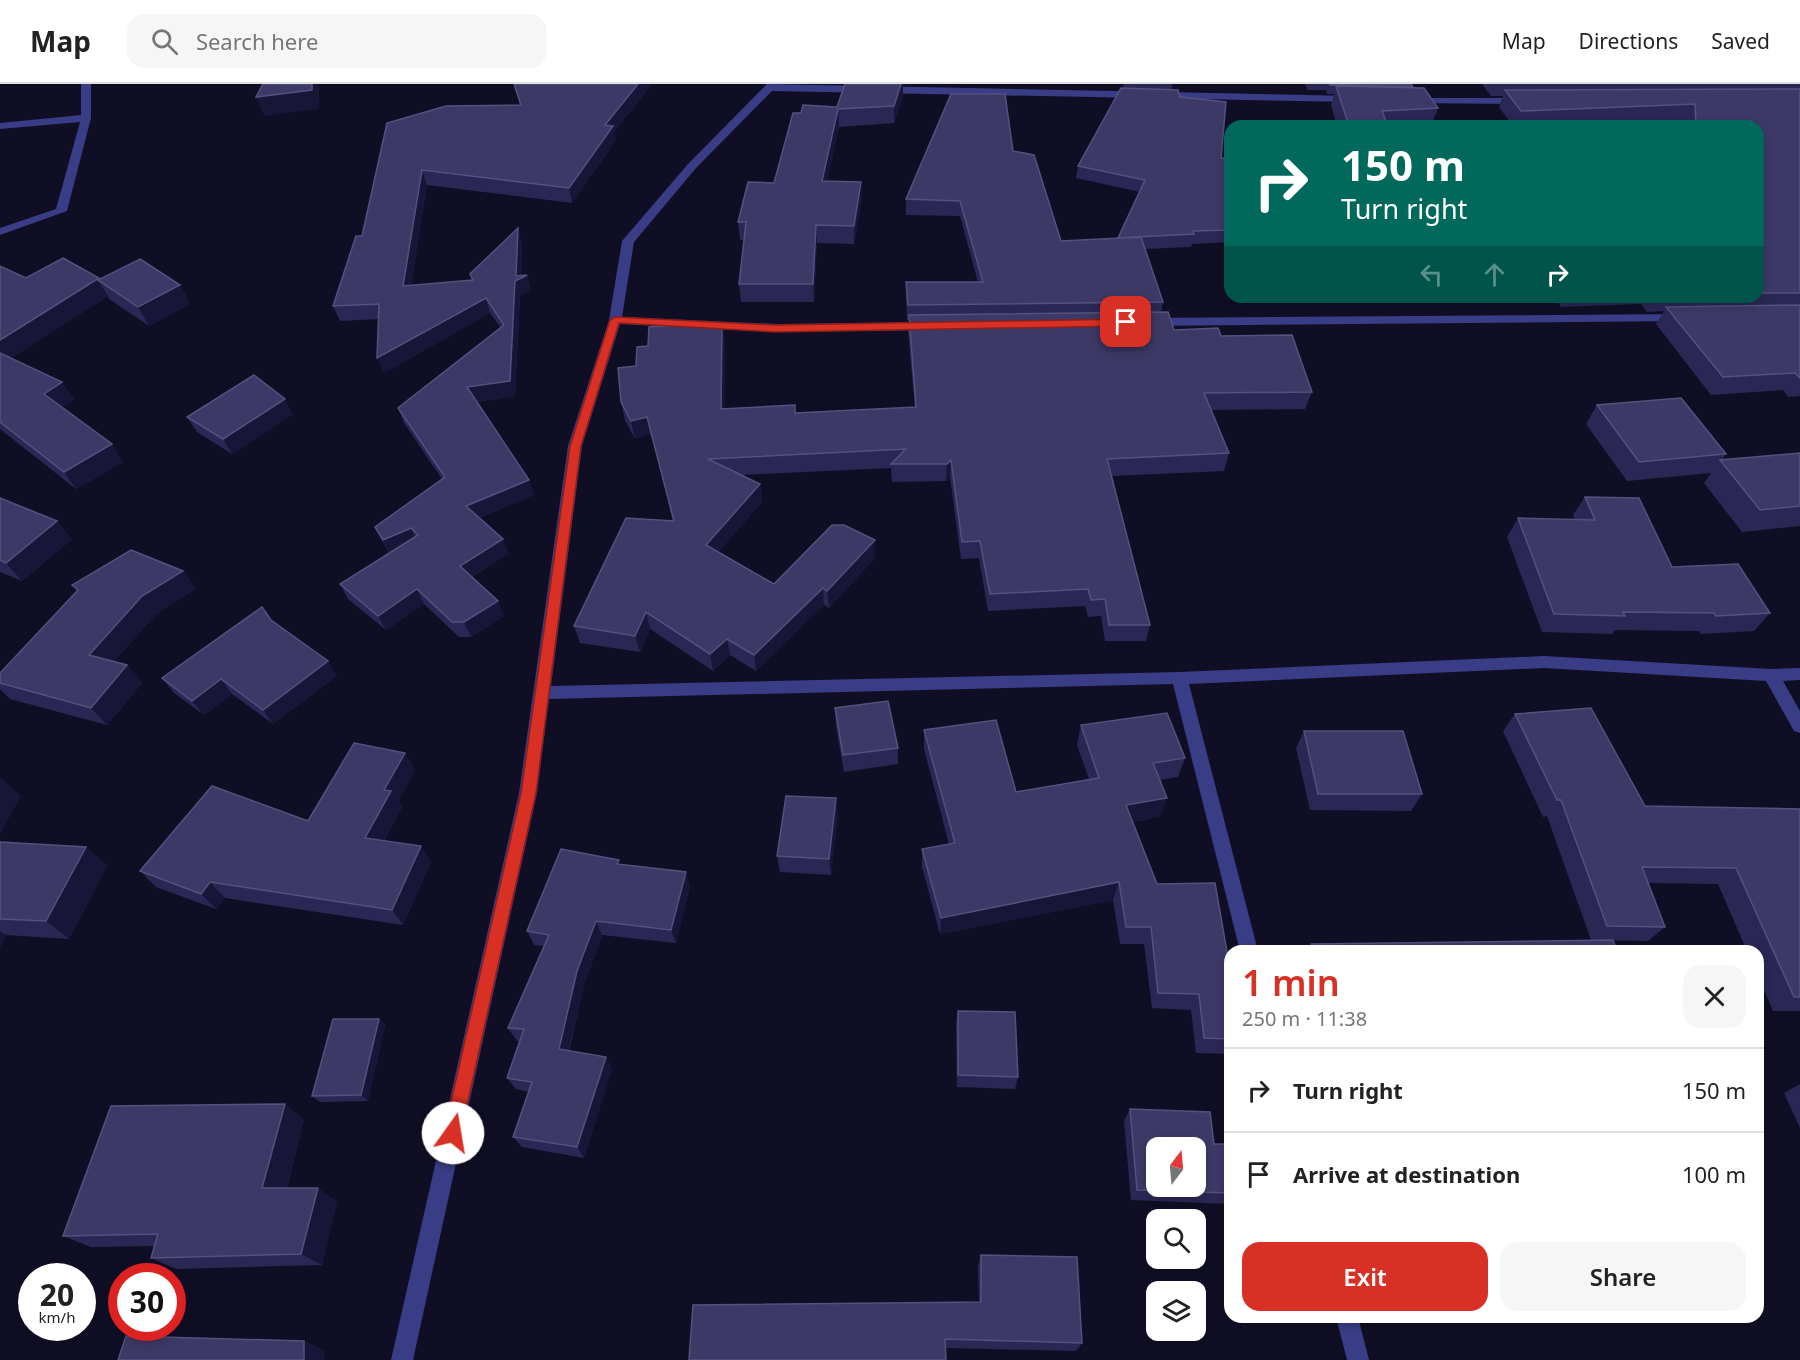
<!DOCTYPE html>
<meta charset="utf-8">
<style>
body{margin:0;font-family:"Noto Sans",sans-serif;background:#f6f6f6;color:#222;height:100vh;display:flex;flex-direction:column;font-size:22px;white-space:nowrap}
*{box-sizing:border-box;margin:0}
p{font-size:20px;color:#767676}
.icon{flex:none;width:33px;height:33px;fill:none;stroke:currentColor;stroke-width:2;stroke-linecap:round;stroke-linejoin:round}
.map{position:relative;flex:1;overflow:hidden}
.panel{position:absolute;left:1224px;top:861px;width:540px;height:378px;display:flex;flex-direction:column;background:#fff;border-radius:18px;box-shadow:0 3px 9px #0003}
.panel>*{flex:none}
.guide{position:absolute;left:1224px;top:36px;width:540px;height:183px;border-radius:18px;box-shadow:0 3px 9px #0003;background:#00695c;color:#fff;overflow:hidden}
.needle{width:39px;rotate:16deg}
.tools{position:absolute;left:1146px;top:1053px;display:grid;gap:12px}
.tools a{display:grid;place-items:center;width:60px;height:60px;border-radius:12px;background:#fff;box-shadow:0 3px 9px #0003;font-size:30px}
.speed{position:absolute;left:18px;top:1179px;display:flex;gap:12px;font-size:30px;font-weight:700;text-align:center}
.speed>*{display:grid;place-content:center;width:78px;height:78px;border-radius:50%;background:#fff;box-shadow:0 3px 9px #0003;line-height:1}
.speed small{font-size:15px;font-weight:400}
.speed .limit{border:9px solid #d22;background:#fff;color:#111}
.pin{position:absolute;display:grid;place-items:center;width:51px;height:51px;color:#fff;margin:-26px;border-radius:12px;box-shadow:0 3px 9px #0006}
.me{position:absolute;width:66px;margin:-33px;rotate:13deg;stroke-linejoin:round;filter:drop-shadow(0 0 4px #0008)}
.turn{display:flex;align-items:center;gap:21px;height:126px;padding:0 18px;font-size:27px}
.turn .icon{width:78px;height:78px;stroke-width:2.5}
.turn b{display:block;font-size:42px;line-height:51px}
.lanes{display:flex;align-items:center;height:57px;padding:0 18px;background:#0003;justify-content:center;gap:30px;direction:ltr}
.lanes .off{opacity:.35}
.round{display:grid;place-items:center;flex:none;width:63px;height:63px;border-radius:18px;background:#f6f6f6}
.head{display:flex;align-items:center;justify-content:space-between;height:102px;padding:0 18px}
h1{font-size:36px;font-weight:600;line-height:45px;color:#d93025}
.button{display:flex;gap:12px;margin-top:auto;padding:12px 18px}
.button a{flex:1;height:69px;border-radius:18px;background:#d93025;color:#fff;font-size:24px;font-weight:600;line-height:69px;text-align:center}
.button a+a{background:#f6f6f6;color:#222}
ul{padding:0;list-style:none}
li{display:flex;align-items:center;gap:18px;height:84px;padding:0 18px;border-top:2px solid #e0e0e0}
li div{flex:1}
li b{display:block;font-size:22px}
li em{font-style:normal}
header{display:flex;align-items:center;gap:36px;box-sizing:border-box;height:84px;padding:0 30px;background:#fff;border-bottom:2px solid #e0e0e0}
header strong{font-size:28px}
nav{display:flex;gap:33px;margin-inline-start:auto;font-size:21px}
.search{width:420px;height:54px;background:#f6f6f6;display:flex;align-items:center;gap:15px;box-sizing:border-box;padding:0 21px;border-radius:18px;color:#767676;font-size:22px}
.map>svg:first-child{display:block}
</style>
<header>
<strong>Map</strong>
<div class="search"><svg class="icon" aria-label="search" viewBox="0 0 24 24"><circle cx="10" cy="10" r="6"/><path d="M15 15l6 6"/></svg>Search here</div>
<nav><a>Map</a><a>Directions</a><a>Saved</a></nav>
</header>
<div class="map">
<svg width="1800" height="1276" viewBox="0 0 1800 1276">
<rect width="100%" height="100%" fill="#100e25"/>
<g fill="none" stroke-linecap="round" stroke-linejoin="round">
<!-- minor -->
<g fill="#383d86" fill-rule="evenodd">
<polygon points="81,0 91,0 91,34 67,127 0,151 0,144 56,125 80,38 0,45 0,39 81,31"/>
<polygon points="767,0 1355,12 1360,15 1355,18 772,7 696,84 634,158 622,233 776,240 932,238 938,242 932,246 776,248 620,240 582,362 551,602 1179,588 1544,572 1771,585 1800,584 1800,596 1783,597 1800,627 1800,649 1794,647 1766,597 1544,584 1189,600 1258,867 1240,867 1173,600 549,615 537,709 413,1276 391,1276 519,709 568,362 609,236 622,157 688,80"/>
<polygon points="1411,14 1523,14 1528,17 1523,20 1407,19 1407,15"/>
<polygon points="1681,230 1687,234 1685,237 1149,242 1143,238 1149,234"/>
<polygon points="1336,1233 1358,1233 1369,1276 1347,1276"/>
</g>
</g>
<!-- wall -->
<g fill="#2b2754">
<polygon points="514,0 652,0 614,48 616,56 572,119 427,101 411,201 472,196 470,190 522,159 521,191 527,191 531,206 520,212 515,312 477,318 529,396 534,411 479,434 509,469 472,493 504,532 471,553 459,553 424,520 386,546 348,515 340,500 389,469 375,443 442,395 404,339 398,324 501,244 490,229 384,289 379,235 340,237 333,222 362,152 387,39 520,21"/>
<polygon points="845,0 906,0 903,1 903,12 894,39 839,43 827,97 862,116 854,160 817,159 814,218 741,218 739,200 744,156 740,156 738,138 774,99 801,29 837,23"/>
<polygon points="1123,0 1172,0 1172,5 1180,13 1221,74 1230,74 1230,158 1192,160 1191,163 1145,165 1163,218 1161,228 1174,246 1221,252 1312,308 1305,325 1212,326 1229,369 1224,387 1112,392 1150,541 1146,557 1105,557 1101,532 1088,533 1085,522 988,527 979,474 961,475 950,393 946,397 892,398 891,384 741,391 760,400 762,418 718,468 774,500 875,456 875,474 829,524 824,521 756,587 730,571 713,587 650,545 640,568 580,559 574,542 673,437 651,350 635,355 625,336 621,318 636,282 648,262 722,239 725,257 724,325 796,329 915,323 908,249 909,236 907,236 906,213 906,198 978,198 960,132 906,131 906,115 1013,67 1061,157 1118,154 1140,108 1076,94 1078,82 1124,4"/>
<polygon points="1305,0 1411,0 1413,3 1413,4 1438,24 1431,42 1337,42 1331,21 1334,10 1327,10 1326,6 1308,6"/>
<polygon points="1482,0 1800,0 1800,312 1788,313 1783,306 1711,311 1656,240 1664,227 1647,228 1641,220 1561,223 1555,213 1758,213 1758,42 1686,42 1686,36 1555,42 1513,42 1499,23 1503,12 1491,12"/>
<polygon points="0,182 26,194 99,194 100,195 180,201 190,220 149,242 109,215 108,212 11,274 74,315 62,323 123,378 76,405 0,345"/>
<polygon points="1597,321 1726,370 1722,376 1800,369 1800,442 1742,448 1704,399 1711,389 1627,397 1586,340"/>
<polygon points="293,330 232,370 197,348 187,333"/>
<polygon points="1585,413 1672,483 1770,529 1754,547 1701,550 1699,547 1615,546 1612,550 1542,548 1507,453 1518,434 1575,436 1573,431"/>
<polygon points="0,414 72,455 22,497 0,488"/>
<polygon points="183,487 196,505 156,530 114,577 127,581 142,599 107,641 10,615 0,605 0,589 77,507 72,501"/>
<polygon points="271,536 328,577 337,592 273,640 232,610 204,631 174,609 162,594"/>
<polygon points="835,624 898,664 898,680 844,688 836,642"/>
<polygon points="1515,630 1645,722 1800,725 1800,927 1773,927 1758,892 1758,867 1747,867 1718,800 1648,799 1665,843 1648,857 1591,856 1547,732 1543,733 1503,647"/>
<polygon points="1081,641 1185,674 1178,693 1160,696 1161,732 1133,738 1157,800 1230,885 1230,970 1196,969 1191,926 1152,924 1144,860 1120,860 1113,816 940,850 922,783 922,765 949,760 924,665 924,646 1016,708 1089,695 1077,661"/>
<polygon points="1304,647 1422,710 1411,727 1310,726 1296,664"/>
<polygon points="415,686 398,717 402,723 384,757 431,778 403,841 225,814 216,825 156,803 140,787 308,737"/>
<polygon points="838,731 831,791 780,788 777,772"/>
<polygon points="0,758 86,763 107,782 69,855 6,851 0,863"/>
<polygon points="621,781 690,802 676,859 602,851 584,901 569,967 606,973 612,985 584,1074 522,1063 513,1053 529,1008 516,1005 507,994 520,957 517,957 508,944 544,862 534,861 527,847"/>
<polygon points="1311,860 1313,867 1307,867"/>
<polygon points="958,927 1018,993 1015,1005 957,1003 956,940"/>
<polygon points="379,935 385,941 368,1017 320,1018 312,1012"/>
<polygon points="1800,1000 1800,1044 1784,1009"/>
<polygon points="1130,1025 1214,1060 1230,1060 1230,1120 1131,1116 1124,1037"/>
<polygon points="304,1035 287,1104 337,1117 322,1181 176,1185 151,1174 154,1162 91,1163 63,1152"/>
<polygon points="981,1171 1082,1259 1076,1267 946,1264 689,1276 979,1218 978,1182"/>
</g>
<!-- shaded-wall -->
<g fill="#181539">
<polygon points="312,0 319,0 319,25 264,32 256,13"/>
<polygon points="638,0 652,0 614,48 616,56 572,119 569,104 605,41"/>
<polygon points="901,0 903,0 903,12 894,39 894,22"/>
<polygon points="838,25 839,43 823,115 822,97"/>
<polygon points="422,86 427,101 409,217 403,202"/>
<polygon points="861,98 862,116 854,160 854,142"/>
<polygon points="816,141 817,159 814,218 813,200"/>
<polygon points="518,144 522,159 521,194 527,191 531,206 520,212 515,312 473,318 467,303 510,297"/>
<polygon points="99,194 102,199 98,196 108,212 1,281 0,280 0,256"/>
<polygon points="180,201 190,220 149,242 138,223"/>
<polygon points="486,214 490,229 384,289 377,274"/>
<polygon points="722,239 725,257 724,342 721,325"/>
<polygon points="62,298 74,315 57,327 44,310"/>
<polygon points="285,315 293,330 232,370 223,355"/>
<polygon points="647,333 651,350 635,355 631,337"/>
<polygon points="112,360 123,378 76,405 64,388"/>
<polygon points="951,376 950,393 946,397 947,380"/>
<polygon points="529,396 534,411 472,437 466,422"/>
<polygon points="760,400 762,418 709,478 706,461"/>
<polygon points="57,437 72,455 22,497 6,479"/>
<polygon points="411,444 418,459 390,471 383,456"/>
<polygon points="503,455 509,469 466,496 460,482"/>
<polygon points="875,456 875,474 829,524 827,507"/>
<polygon points="183,487 196,505 156,530 104,588 89,571 142,512"/>
<polygon points="823,504 824,521 756,587 754,571"/>
<polygon points="417,505 424,520 386,546 378,532"/>
<polygon points="498,517 504,532 471,553 464,538"/>
<polygon points="646,528 650,545 640,568 635,552"/>
<polygon points="727,555 730,571 713,587 710,570"/>
<polygon points="328,577 337,592 273,640 263,626"/>
<polygon points="127,581 142,599 107,641 91,624"/>
<polygon points="221,595 232,610 204,631 192,617"/>
<polygon points="405,669 415,686 398,717 402,723 376,770 365,754 384,706"/>
<polygon points="0,693 21,712 0,750"/>
<polygon points="836,714 838,731 831,791 829,775"/>
<polygon points="1167,714 1161,732 1121,740 1126,721"/>
<polygon points="421,762 431,778 403,841 392,826"/>
<polygon points="86,763 107,782 69,855 46,837"/>
<polygon points="686,788 690,802 676,859 671,846"/>
<polygon points="210,798 225,814 216,825 201,810"/>
<polygon points="1119,798 1113,816 940,850 941,834"/>
<polygon points="596,837 602,851 584,901 566,977 559,965 577,887"/>
<polygon points="0,847 6,851 0,863"/>
<polygon points="379,935 385,941 368,1017 361,1011"/>
<polygon points="606,973 612,985 584,1074 577,1063"/>
<polygon points="285,1020 304,1035 283,1118 262,1104"/>
<polygon points="318,1104 337,1117 322,1181 301,1170"/>
<polygon points="304,1257 324,1266 325,1276 304,1276"/>
</g>
<!-- building -->
<g fill="#3d3966" stroke="#54517e" stroke-width="1.5" fill-rule="evenodd">
<polygon points="263,0 312,0 312,6 256,13"/>
<polygon points="514,0 638,0 605,41 613,42 569,104 422,86 403,202 473,196 470,190 518,144 516,192 527,191 515,197 510,297 467,303 529,396 466,422 503,455 460,482 498,517 464,538 452,538 417,505 378,532 340,500 418,451 411,444 383,456 375,443 445,393 398,324 504,241 486,214 377,274 379,220 333,222 356,152 362,152 387,39 446,22 521,21"/>
<polygon points="845,0 901,0 894,22 838,25 822,97 861,98 854,142 816,141 813,200 739,200 746,138 738,138 748,98 774,99 793,29 801,29 803,21 837,23"/>
<polygon points="1330,0 1411,0 1413,3 1330,1"/>
<polygon points="1336,2 1424,4 1438,24 1382,27 1388,42 1349,42"/>
<polygon points="1121,4 1178,6 1180,13 1226,18 1221,74 1230,74 1230,146 1193,147 1194,150 1118,154 1145,96 1078,82"/>
<polygon points="1800,5 1800,209 1758,209 1758,42 1696,42 1695,20 1521,27 1505,6"/>
<polygon points="951,10 1005,10 1013,67 1034,71 1061,157 1141,153 1163,218 908,221 906,198 983,198 960,117 906,115"/>
<polygon points="63,174 99,194 0,256 0,182 26,194"/>
<polygon points="140,175 180,201 138,223 98,196"/>
<polygon points="1800,221 1800,294 1795,289 1723,293 1666,223"/>
<polygon points="1168,228 1174,246 1218,244 1221,252 1292,251 1312,308 1204,309 1229,369 1107,375 1150,541 1109,541 1105,515 1091,516 1088,505 990,510 980,457 962,458 951,376 947,380 891,380 906,365 708,375 760,400 706,461 774,500 832,441 844,441 875,456 827,507 823,504 754,571 727,555 710,570 646,528 635,552 574,542 626,434 674,437 647,333 631,337 621,318 618,284 636,282 637,263 648,262 649,243 722,239 721,325 795,321 795,329 916,323 909,231"/>
<polygon points="0,269 62,298 44,310 112,360 64,388 0,338"/>
<polygon points="254,291 285,315 223,355 187,333"/>
<polygon points="1681,314 1726,370 1639,378 1597,321"/>
<polygon points="1800,369 1800,422 1760,426 1720,376"/>
<polygon points="1585,413 1639,414 1672,483 1738,480 1770,529 1716,532 1714,529 1623,528 1625,532 1554,530 1518,434 1595,436"/>
<polygon points="0,414 57,437 6,479 0,476"/>
<polygon points="131,466 183,487 142,512 89,571 127,581 91,624 0,599 0,589 78,506 72,501"/>
<polygon points="262,523 271,536 328,577 263,626 221,595 192,617 162,594"/>
<polygon points="888,617 898,664 843,671 835,624"/>
<polygon points="1591,624 1645,722 1800,725 1800,913 1794,913 1736,784 1642,783 1665,843 1607,842 1561,716 1557,716 1515,630"/>
<polygon points="1167,629 1185,674 1153,679 1167,714 1126,721 1157,800 1215,799 1230,885 1230,955 1204,954 1199,910 1158,909 1151,843 1126,843 1119,798 941,834 922,765 955,759 924,646 996,636 1016,708 1099,694 1081,641"/>
<polygon points="1304,647 1403,647 1422,710 1318,710"/>
<polygon points="354,659 405,669 384,706 391,707 365,754 421,762 392,826 210,798 201,810 140,787 212,702 308,737"/>
<polygon points="786,712 836,714 829,775 777,772"/>
<polygon points="0,758 86,763 46,837 0,835"/>
<polygon points="561,765 619,776 617,780 686,788 671,846 596,837 577,887 559,965 606,973 577,1063 513,1053 532,998 507,994 524,945 508,944 549,851 527,847"/>
<polygon points="1613,856 1617,867 1313,867 1311,860"/>
<polygon points="958,927 1015,928 1018,993 958,991"/>
<polygon points="333,935 379,935 361,1011 312,1012"/>
<polygon points="285,1020 262,1104 318,1104 301,1170 151,1174 158,1150 63,1152 111,1022"/>
<path d="M1130,1025L1210,1028L1214,1060H1230V1109L1137,1106ZM1156,1064H1196V1102H1156Z"/>
<polygon points="981,1171 1077,1173 1082,1259 945,1255 946,1276 689,1276 693,1221 981,1218"/>
<polygon points="126,1252 304,1257 304,1276 118,1276"/>
</g>
<!-- route -->
<polygon fill="#d93025" stroke="#8d1f18" stroke-width="1.5" points="615,233 776,241 1126,235 1131,238 1126,242 776,248 619,239 581,362 536,709 461,1049 459,1055 453,1058 447,1055 444,1049 521,709 570,362 610,236"/>
</svg>
<div class="tools">
<a><svg class="needle" viewBox="-14 -14 28 28"><path d="M0-13l5 13h-10z" fill="#e53935"/><path d="M0 13l5-13h-10z" fill="#767676"/></svg></a>
<a><svg class="icon" aria-label="search" viewBox="0 0 24 24"><circle cx="10" cy="10" r="6"/><path d="M15 15l6 6"/></svg></a>
<a><svg class="icon" aria-label="layers" viewBox="0 0 24 24"><path d="M12 4l9 5-9 5-9-5zM3 14l9 5 9-5"/></svg></a>
</div>
<div class="speed"><div>20<small>km/h</small></div><div class="limit">30</div></div>
<div class="pin" style="left:1126px;top:238px;background:#d93025"><svg class="icon" aria-label="arrive" viewBox="0 0 24 24"><path d="M6 21V4h12l-3 4 3 4H6"/></svg></div>
<svg class="me" style="left:453px;top:1049px" viewBox="-20 -20 40 40"><circle r="19" fill="#fff"/><path d="M0-13L10 11 0 6-10 11z" fill="#d93025"/></svg>
<div class="guide">
<div class="turn"><svg class="icon" aria-label="right" viewBox="0 0 24 24"><path d="M7 20v-9h11M14 6l5 5-5 5"/></svg><div><b>150 m</b>Turn right</div></div>
<div class="lanes"><svg class="icon off" aria-label="left" viewBox="0 0 24 24"><path d="M17 20v-9H6M10 6l-5 5 5 5"/></svg><svg class="icon off" aria-label="ahead" viewBox="0 0 24 24"><path d="M12 20V5M6 11l6-6 6 6"/></svg><svg class="icon" aria-label="right" viewBox="0 0 24 24"><path d="M7 20v-9h11M14 6l5 5-5 5"/></svg></div>
</div>
<section class="panel">
<div class="head"><div><h1>1 min</h1><p>250 m · 11:38</p></div><a class="round"><svg class="icon" aria-label="close" viewBox="0 0 24 24"><path d="M6 6l12 12M18 6L6 18"/></svg></a></div>
<ul>
<li><svg class="icon" aria-label="right" viewBox="0 0 24 24"><path d="M7 20v-9h11M14 6l5 5-5 5"/></svg><div><b>Turn right</b></div><em>150 m</em></li>
<li><svg class="icon" aria-label="arrive" viewBox="0 0 24 24"><path d="M6 21V4h12l-3 4 3 4H6"/></svg><div><b>Arrive at destination</b></div><em>100 m</em></li>
</ul>
<div class="button"><a>Exit</a><a>Share</a></div>
</section>
</div>
